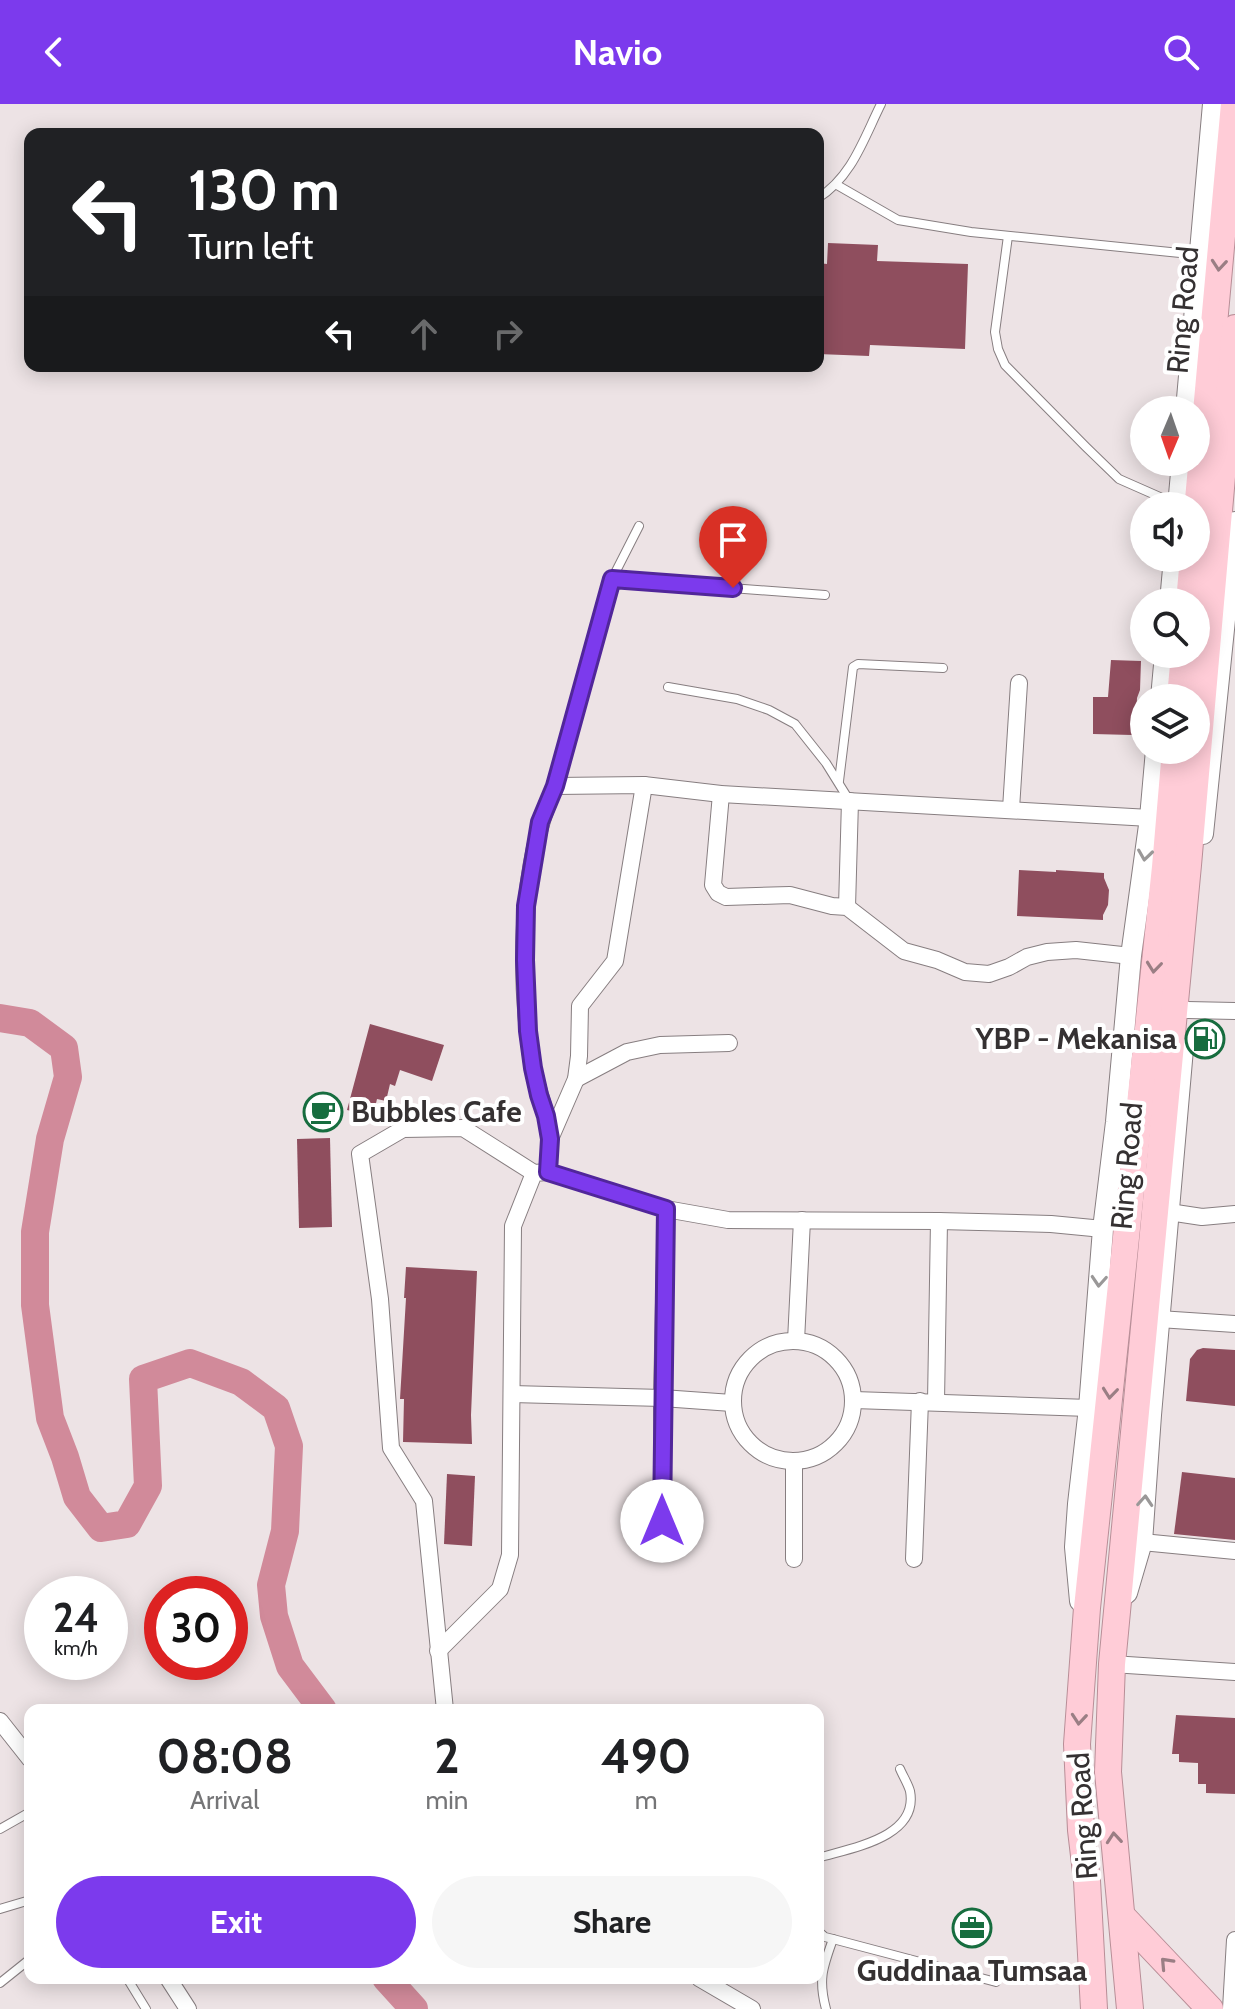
<!DOCTYPE html>
<style>
body{margin:0;font-family:Cabin,sans-serif;background:#f6f6f6;color:#202124;height:100vh;display:flex;flex-direction:column;font-size:30px;white-space:nowrap}
*{box-sizing:border-box;margin:0}
p{font-size:26px;color:#757577}
.icon{flex:none;width:44px;height:44px;fill:none;stroke:currentColor;stroke-width:2;stroke-linecap:round;stroke-linejoin:round}
.map{position:relative;flex:1;overflow:hidden}
.sheet{position:absolute;left:24px;top:1600px;width:800px;height:280px;display:flex;flex-direction:column;background:#fff;border-radius:16px;box-shadow:0 4px 20px #0003}
.sheet>*{flex:none}
.banner{position:absolute;left:24px;top:24px;width:800px;height:244px;border-radius:16px;box-shadow:0 4px 20px #0003;background:#202124;color:#fff;overflow:hidden}
.needle{width:52px;rotate:182deg}
.controls{position:absolute;left:1130px;top:292px;display:grid;gap:16px}
.controls a{display:grid;place-items:center;width:80px;height:80px;border-radius:50%;background:#fff;box-shadow:0 4px 20px #0003;font-size:40px}
.speed{position:absolute;left:24px;top:1472px;display:flex;gap:16px;font-size:40px;font-weight:700;text-align:center}
.speed>*{display:grid;place-content:center;width:104px;height:104px;border-radius:50%;background:#fff;box-shadow:0 4px 20px #0003;line-height:1}
.speed small{font-size:20px;font-weight:400}
.speed .limit{border:12px solid #d22;background:#fff;color:#111}
.pin{position:absolute;display:grid;place-items:center;width:68px;height:68px;color:#fff;margin:-82px -34px;border-radius:50% 50% 50% 0;rotate:-45deg;box-shadow:0 0 8px #0007}
.pin .icon{rotate:45deg}
.me{position:absolute;width:88px;margin:-44px;rotate:0deg;stroke-linejoin:round;filter:drop-shadow(0 0 6px #0008)}
.turn{display:flex;align-items:center;gap:28px;height:168px;padding:0 32px;font-size:36px}
.turn .icon{width:104px;height:104px;stroke-width:2.5}
.turn b{display:block;font-size:56px;line-height:68px}
.lanes{display:flex;align-items:center;height:76px;padding:0 32px;background:#0003;justify-content:center;gap:40px;direction:ltr}
.lanes .off{opacity:.35}
.eta{display:flex;justify-content:space-evenly;align-items:center;height:136px;text-align:center}
.eta b{font-size:48px;font-weight:700;line-height:56px}
.button{display:flex;gap:16px;margin-top:auto;padding:16px 32px}
.button a{flex:1;height:92px;border-radius:48px;background:#7c3aed;color:#fff;font-size:32px;font-weight:700;line-height:92px;text-align:center}
.button a+a{background:#f6f6f6;color:#202124}
header{display:flex;justify-content:space-between;align-items:center;height:104px;padding:0 32px;background:#7c3aed;color:#fff;font-size:36px;font-weight:700}
.map>svg:first-child{display:block}
</style>
<header><svg class="icon" aria-label="back" viewBox="0 0 24 24"><path d="M15 5l-7 7 7 7"/></svg>Navio<svg class="icon" aria-label="search" viewBox="0 0 24 24"><circle cx="10" cy="10" r="6"/><path d="M15 15l6 6"/></svg></header>
<div class="map">
<svg width="1235" height="1905" viewBox="0 0 1235 1905">
<rect width="100%" height="100%" fill="#ede3e5"/>
<g fill="none" stroke-linecap="round" stroke-linejoin="round">
<!-- river -->
<g stroke="#d18a9a" stroke-width="28">
<polyline points="0,914 30,919 64,944 68,973 50,1035 35,1128 35,1201 50,1314 65,1353 77,1393 101,1424 127,1420 148,1382 143,1275 190,1259 241,1278 276,1304 289,1342 285,1427 271,1481 274,1512 290,1562 323,1606"/>
<polyline points="386,1874 414,1905"/>
</g>
</g>
<!-- building -->
<g fill="#8f4e5e">
<polygon points="828,139 878,141 877,157 968,160 965,245 870,241 869,252 818,250 818,159 827,160"/>
<polygon points="1111,556 1141,557 1140,586 1137,594 1136,617 1132,617 1132,631 1093,630 1093,593 1108,593"/>
<polygon points="1019,766 1056,768 1056,766 1104,769 1104,774 1109,786 1108,801 1103,811 1103,816 1017,812"/>
<polygon points="370,920 444,941 432,977 400,966 395,982 390,980 386,997 377,995 373,1012 347,1006"/>
<polygon points="330,1034 332,1123 299,1124 297,1035"/>
<polygon points="406,1163 477,1167 471,1311 472,1340 403,1338 404,1295 400,1295 406,1194 404,1194"/>
<polygon points="1203,1244 1235,1246 1235,1302 1186,1297 1190,1255 1197,1246"/>
<polygon points="1182,1368 1235,1374 1235,1436 1174,1430"/>
<polygon points="447,1370 475,1372 472,1442 444,1440"/>
<polygon points="1176,1611 1235,1614 1235,1690 1206,1689 1206,1680 1198,1680 1198,1659 1179,1658 1179,1650 1172,1650"/>
</g>
<g fill="none" stroke-linecap="round" stroke-linejoin="round">
<!-- service casing -->
<g stroke="#877e80" stroke-width="10">
<g id="service">
<polyline points="837,81 898,116 971,128 1200,151"/>
<path d="M818,94C852,73 864,34 881,0"/>
<polyline points="1008,132 995,228 998,245 1005,261 1086,343 1119,375 1178,401"/>
<polyline points="612,475 825,491"/>
<polyline points="668,583 737,595 769,606 795,620 826,659 849,696"/>
<polyline points="839,677 853,563 858,560 943,564"/>
<polyline points="555,681 612,475 639,422"/>
<polyline points="0,1725 30,1708"/>
<path d="M818,1754C850,1744 919,1734 910,1687C908,1680 903,1672 900,1665"/>
<polyline points="0,1805 30,1796"/>
<polyline points="818,1827 825,1833 833,1835 996,1878"/>
<polyline points="127,1874 146,1905"/>
<polyline points="0,1879 30,1855"/>
<path d="M826,1905C818,1875 823,1863 833,1835"/>
</g>
</g>
<!-- minor casing -->
<g stroke="#877e80" stroke-width="18">
<g id="minor">
<polyline points="721,690 713,781 718,789 726,793 790,791 832,802 847,803 904,847 937,856 965,868 989,870 1009,863 1027,853 1047,848 1076,846 1131,852"/>
<polyline points="1011,705 1019,579"/>
<polyline points="847,803 850,697"/>
<polyline points="1187,906 1235,907"/>
<polyline points="576,975 627,948 660,941 729,939"/>
<polyline points="550,1035 576,975 579,952 580,902 615,857 644,681"/>
<path d="M548,1068C549,1049 551,1031 546,1013C542,995 535,978 532,959C519,874 519,761 555,682L644,681L721,690L1150,714"/>
<polyline points="1169,1108 1202,1113 1235,1110"/>
<polyline points="1159,1215 1235,1220"/>
<circle cx="793" cy="1297" r="60"/>
<polyline points="796,1237 802,1116"/>
<polyline points="512,1290 662,1294 732,1299"/>
<polyline points="854,1296 1089,1304"/>
<polyline points="936,1298 939,1117"/>
<polyline points="1142,1438 1235,1447"/>
<polyline points="663,1448 662,1294 666,1105"/>
<polyline points="794,1455 794,1359"/>
<polyline points="914,1455 920,1297"/>
<polyline points="438,1547 500,1485 510,1451 513,1122 534,1069 548,1068 666,1105 728,1116 939,1117 1051,1120 1103,1125"/>
<polyline points="1112,1560 1235,1568"/>
<polyline points="445,1606 424,1397 391,1344 380,1195 360,1050 403,1025 463,1024 534,1069"/>
<polyline points="0,1617 30,1655"/>
<polyline points="168,1874 188,1905"/>
<polyline points="699,1874 752,1905"/>
<polyline points="1231,1905 1235,1836"/>
</g>
</g>
<!-- tertiary casing -->
<g stroke="#877e80" stroke-width="22">
<g id="tertiary">
<polyline points="1186,306 1213,0"/>
<polyline points="1178,402 1182,358"/>
<polyline points="1170,498 1174,454"/>
<polyline points="1161,594 1165,550"/>
<polyline points="1203,730 1235,418"/>
<polyline points="1127,1489 1142,1438 1151,1311 1183,945"/>
<polyline points="1080,1497 1075,1443 1078,1400 1089,1304 1103,1125 1116,1018 1131,852 1150,714 1156,646"/>
</g>
</g>
<!-- trunk casing -->
<g stroke="#b88e97" stroke-width="28">
<g id="trunk">
<polyline points="1196,418 1234,0"/>
<polyline points="1189,498 1193,454"/>
<polyline points="1180,594 1184,550"/>
<polyline points="1122,1812 1210,1905"/>
<polyline points="1094,1905 1087,1777 1081,1726 1077,1640 1087,1504 1165,763 1175,646"/>
<polyline points="1130,1905 1108,1668 1112,1560 1188,761 1235,224"/>
</g>
</g>
<!-- service -->
<use href="#service" stroke="#fff" stroke-width="8"/>
<!-- minor -->
<use href="#minor" stroke="#fff" stroke-width="16"/>
<!-- tertiary -->
<use href="#tertiary" stroke="#fff" stroke-width="20"/>
<!-- trunk -->
<use href="#trunk" stroke="#ffccd7" stroke-width="26"/>
</g>
<!-- one-way arrows -->
<defs><path id="oneway-chevron" d="M-2-3.5L2.5 0L-2 3.5" fill="none" stroke-width="1.6" stroke-linecap="round" stroke-linejoin="round" transform="scale(2)"/></defs>
<g stroke="#9a7e84">
<use href="#oneway-chevron" transform="translate(1219 161) rotate(95)"/>
<use href="#oneway-chevron" transform="translate(1154 863) rotate(96)"/>
<use href="#oneway-chevron" transform="translate(1110 1289) rotate(96)"/>
<use href="#oneway-chevron" transform="translate(1079 1615) rotate(95)"/>
<use href="#oneway-chevron" transform="translate(1114 1734) rotate(-95)"/>
<use href="#oneway-chevron" transform="translate(1166 1859) rotate(-133)"/>
</g>
<g stroke="#9a9898">
<use href="#oneway-chevron" transform="translate(1145 751) rotate(98)"/>
<use href="#oneway-chevron" transform="translate(1099 1177) rotate(94)"/>
<use href="#oneway-chevron" transform="translate(1145 1397) rotate(-86)"/>
</g>
<g fill="none" stroke-linecap="round" stroke-linejoin="round">
<!-- route casing -->
<g stroke="#51269a" stroke-width="20">
<polyline id="route" points="662,1417 666,1105 548,1068 550,1035 546,1012 539,991 533,964 528,927 525,856 526,802 540,718 555,682 612,475 733,484"/>
</g>
<!-- route -->
<use href="#route" stroke="#7c3aed" stroke-width="14"/>
</g>
<!-- icons -->
<defs>
<g id="fuel-ring" transform="scale(2)"><circle r="9.5" fill="#fff" stroke="#176d3f" stroke-width="1.5"/><path d="M-5.5-6h7V0h2V4h1.3V-2.5L3-4.5l.8-.8L6-3V5H2.5V1h-1V6h-7ZM-4.2-4.7v3.2H.2V-4.7Z" fill="#176d3f"/></g>
<g id="cafe-ring" transform="scale(2)"><circle r="9.5" fill="#fff" stroke="#176d3f" stroke-width="1.5"/><path d="M-5.5-4.5H6V0H3Q3 3.5 0 3.5H-2.5Q-5.5 3.5-5.5 0ZM3-3.2v2h1.7v-2ZM-6 4.5H4V6H-6Z" fill="#176d3f"/></g>
<g id="office-ring" transform="scale(2)"><circle r="9.5" fill="#fff" stroke="#176d3f" stroke-width="1.5"/><path d="M-6-3h4V-5.5h4V-3h4V5H-6ZM-1-4.5V-3h2v-1.5ZM-6 0V1H6V0Z" fill="#176d3f"/></g>
</defs>
<g fill-rule="evenodd">
<use href="#fuel-ring" x="1205" y="935"/>
<use href="#cafe-ring" x="323" y="1008"/>
<use href="#office-ring" x="972" y="1824"/>
</g>
<g text-anchor="middle" stroke-width="8" stroke-linejoin="round" paint-order="stroke">
<!-- street labels -->
<g font-size="30" fill="#353132" stroke="#fff">
<text transform="translate(1183 206) rotate(-85)" y="10">Ring Road</text>
<text transform="translate(1127 1062) rotate(-85)" y="10">Ring Road</text>
<text transform="translate(1083 1712) rotate(-94)" y="10">Ring Road</text>
</g>
<!-- poi labels -->
<g font-size="30" font-weight="bold" fill="#353132" stroke="#fff" text-anchor="end">
<text x="1177" y="945">YBP - Mekanisa</text>
<text x="351" y="1018" text-anchor="start">Bubbles Cafe</text>
<text x="972" y="1877" text-anchor="middle">Guddinaa Tumsaa</text>
</g>
</g>
</svg>
<div class="controls">
<a><svg class="needle" viewBox="-14 -14 28 28"><path d="M0-13l5 13h-10z" fill="#e53935"/><path d="M0 13l5-13h-10z" fill="#757577"/></svg></a>
<a><svg class="icon" aria-label="sound" viewBox="0 0 24 24"><path d="M4 9h4l5-4v14l-5-4H4zM17 9q2 3 0 6"/></svg></a>
<a><svg class="icon" aria-label="search" viewBox="0 0 24 24"><circle cx="10" cy="10" r="6"/><path d="M15 15l6 6"/></svg></a>
<a><svg class="icon" aria-label="layers" viewBox="0 0 24 24"><path d="M12 4l9 5-9 5-9-5zM3 14l9 5 9-5"/></svg></a>
</div>
<div class="speed"><div>24<small>km/h</small></div><div class="limit">30</div></div>
<div class="pin" style="left:733px;top:484px;background:#d93025"><svg class="icon" aria-label="arrive" viewBox="0 0 24 24"><path d="M6 21V4h12l-3 4 3 4H6"/></svg></div>
<svg class="me" style="left:662px;top:1417px" viewBox="-20 -20 40 40"><circle r="19" fill="#fff"/><path d="M0-13L10 11 0 6-10 11z" fill="#7c3aed"/></svg>
<div class="banner">
<div class="turn"><svg class="icon" aria-label="left" viewBox="0 0 24 24"><path d="M17 20v-9H6M10 6l-5 5 5 5"/></svg><div><b>130 m</b>Turn left</div></div>
<div class="lanes"><svg class="icon" aria-label="left" viewBox="0 0 24 24"><path d="M17 20v-9H6M10 6l-5 5 5 5"/></svg><svg class="icon off" aria-label="ahead" viewBox="0 0 24 24"><path d="M12 20V5M6 11l6-6 6 6"/></svg><svg class="icon off" aria-label="right" viewBox="0 0 24 24"><path d="M7 20v-9h11M14 6l5 5-5 5"/></svg></div>
</div>
<section class="sheet">
<div class="eta">
<div><b>08:08</b><p>Arrival</p></div>
<div><b>2</b><p>min</p></div>
<div><b>490</b><p>m</p></div>
</div>
<div class="button"><a>Exit</a><a>Share</a></div>
</section>
</div>
